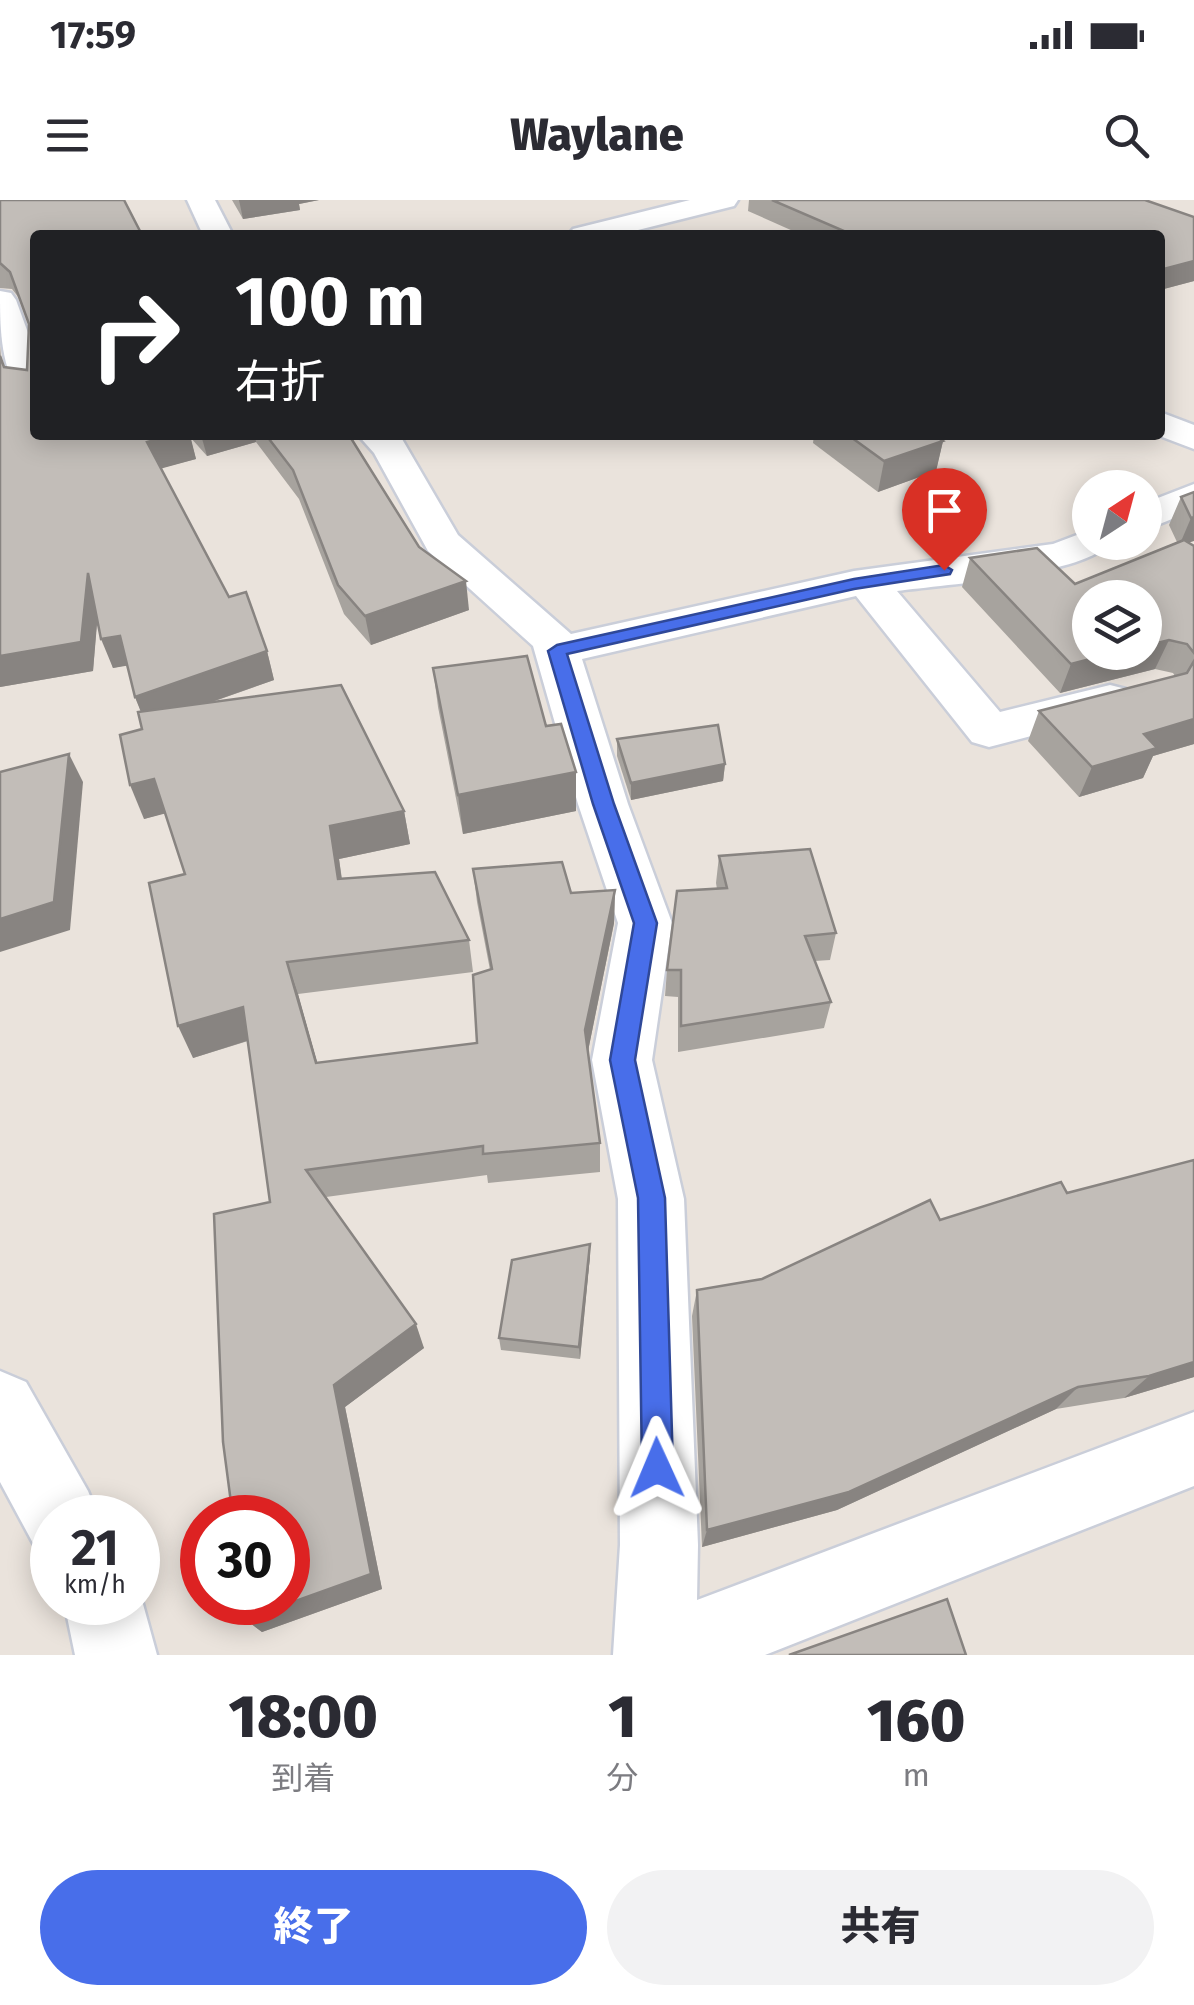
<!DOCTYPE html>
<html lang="ja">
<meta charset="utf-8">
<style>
body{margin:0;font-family:"Fira Sans","Noto Sans JP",sans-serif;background:#f2f2f3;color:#2b2b33;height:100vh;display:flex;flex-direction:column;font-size:38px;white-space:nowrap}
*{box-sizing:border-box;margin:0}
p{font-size:32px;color:#7c7c81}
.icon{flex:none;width:55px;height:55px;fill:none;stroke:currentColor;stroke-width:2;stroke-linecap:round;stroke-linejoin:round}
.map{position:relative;height:1455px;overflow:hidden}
.sheet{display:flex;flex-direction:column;background:#fff;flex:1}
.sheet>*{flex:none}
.banner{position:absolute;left:30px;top:30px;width:1135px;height:210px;border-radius:10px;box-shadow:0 5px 25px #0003;background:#202124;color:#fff;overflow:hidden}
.needle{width:65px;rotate:36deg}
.controls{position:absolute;left:1072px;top:270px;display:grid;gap:20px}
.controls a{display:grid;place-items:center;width:90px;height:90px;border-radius:50%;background:#fff;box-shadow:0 5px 25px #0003;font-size:50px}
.speed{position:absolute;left:30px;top:1295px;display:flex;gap:20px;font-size:50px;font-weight:700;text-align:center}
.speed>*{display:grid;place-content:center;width:130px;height:130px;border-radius:50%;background:#fff;box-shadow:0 5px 25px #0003;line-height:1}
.speed small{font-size:25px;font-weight:400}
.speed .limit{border:15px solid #d22;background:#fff;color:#111}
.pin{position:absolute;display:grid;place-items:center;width:85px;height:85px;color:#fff;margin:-102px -42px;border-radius:50% 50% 50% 0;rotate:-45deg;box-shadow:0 0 10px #0007}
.pin .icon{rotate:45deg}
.me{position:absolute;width:110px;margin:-55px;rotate:359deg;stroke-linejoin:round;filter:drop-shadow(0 0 8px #0008)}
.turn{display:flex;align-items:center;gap:35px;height:210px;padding:0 40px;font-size:45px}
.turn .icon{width:130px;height:130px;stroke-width:2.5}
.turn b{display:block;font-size:70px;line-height:85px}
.eta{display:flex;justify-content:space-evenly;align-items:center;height:170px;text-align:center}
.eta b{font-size:60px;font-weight:800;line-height:70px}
.cta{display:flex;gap:20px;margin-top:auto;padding:20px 40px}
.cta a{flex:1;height:115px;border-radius:60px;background:#486eea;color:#fff;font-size:40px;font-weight:800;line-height:115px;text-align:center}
.cta a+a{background:#f2f2f3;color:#2b2b33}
.status{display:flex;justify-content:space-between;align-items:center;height:70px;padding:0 50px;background:#fff;direction:ltr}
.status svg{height:28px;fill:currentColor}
header{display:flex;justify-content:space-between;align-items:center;height:130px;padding:0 40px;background:#fff;font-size:45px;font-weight:800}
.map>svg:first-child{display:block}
</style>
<div class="status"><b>17:59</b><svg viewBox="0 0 49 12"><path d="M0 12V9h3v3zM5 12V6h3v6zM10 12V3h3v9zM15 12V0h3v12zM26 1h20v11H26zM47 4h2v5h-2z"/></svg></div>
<header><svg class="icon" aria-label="menu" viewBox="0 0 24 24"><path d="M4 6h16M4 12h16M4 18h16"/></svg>Waylane<svg class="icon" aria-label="search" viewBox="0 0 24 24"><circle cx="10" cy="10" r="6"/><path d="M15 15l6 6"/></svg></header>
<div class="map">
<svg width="1194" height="1455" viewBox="0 0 1194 1455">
<rect width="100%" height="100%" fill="#eae3dc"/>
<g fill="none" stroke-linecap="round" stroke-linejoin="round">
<!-- street casing -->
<g stroke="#caced9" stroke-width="5">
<g id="street">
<polygon points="187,0 215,0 233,35 203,35"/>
<polygon points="690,0 738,0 734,6 618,35 568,35 573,29"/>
<path d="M0,91L11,93L16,100L35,152V194L18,192C0,162 0,125 0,91Z"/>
<polygon points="1160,212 1194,225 1194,249 1157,235 1160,235"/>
<path d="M358,235H397L402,239L458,335L571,434L854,371L1053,344L1090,330V342H1110C1088,375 940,385 897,391L1000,512L1110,485L1126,489L1133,500L1126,511L989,547L972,542L856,396L582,459L628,604L672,723L652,860L684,999L698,1345L697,1400L1194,1212V1286L765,1455H613L620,1345L618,999L592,860L618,723L578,604L533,446L428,351L374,253Z"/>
<polygon points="1194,284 1194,310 1145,330 1145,303"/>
<polygon points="0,1171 26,1182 88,1291 99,1318 52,1318 52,1353 34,1345 0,1282"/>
<polygon points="138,1386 157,1455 75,1455 64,1402 138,1402"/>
</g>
</g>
<!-- street -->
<use href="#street" fill="#fff" fill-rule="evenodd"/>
</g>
<!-- wall -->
<g fill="#a7a39e">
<polygon points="0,0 124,0 35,235 349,235 419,347 469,410 371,445 344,414 299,299 256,242 207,256 190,237 196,259 161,268 229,397 267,451 274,480 212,502 404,611 410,644 339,659 342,679 469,740 473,772 298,794 317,863 477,843 490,770 477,702 473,669 571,693 615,690 614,723 588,851 600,943 600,972 488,983 487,975 326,997 424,1148 345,1207 382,1389 262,1432 245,1419 270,1002 248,841 193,858 185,674 165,613 144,619 141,511 135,497 127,465 113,468 97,420 93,471 0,487 0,146 1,156 4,167 27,170 29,124 19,98 12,89 0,88"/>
<polygon points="232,0 319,0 299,4 300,10 243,19"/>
<polygon points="749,0 1145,0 1194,81 1160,90 1160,35 802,35 748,11"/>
<polygon points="814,235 934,235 943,241 936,271 878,292 813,243"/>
<polygon points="1194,292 1189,343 1194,346 1194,544 1153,556 1143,578 1079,597 1028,541 1039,511 1175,476 1173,473 1155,469 1060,493 962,387 970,358 1075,384 1177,342 1169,325 1181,297"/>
<polygon points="433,468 546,526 576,572 576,611 463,634 438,507"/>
<polygon points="617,539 725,564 723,581 631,600 617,556"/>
<polygon points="719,656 836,733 830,760 815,761 831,802 824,828 678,852 678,797 665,796 667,770 717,689 716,683"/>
<polygon points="1067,993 1194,1177 1124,1198 1056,1209 837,1310 702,1347 692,1116 697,1090 762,1079 940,1020"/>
<polygon points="590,1044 590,1056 580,1159 501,1150 499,1138"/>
</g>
<!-- shaded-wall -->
<g fill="#888481">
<polygon points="239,0 319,0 299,4 300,10 243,19"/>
<polygon points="1194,61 1194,81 1160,90 1160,70"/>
<polygon points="173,235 190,235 196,259 156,270 147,242"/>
<polygon points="201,235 255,235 256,242 207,256"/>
<polygon points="943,241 936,271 878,292 884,261"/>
<polygon points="1194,317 1194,341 1179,346 1191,318"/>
<polygon points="88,373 99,401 93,471 0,487 0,456"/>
<polygon points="466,381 469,410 371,445 365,416"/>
<polygon points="120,436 131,465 113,468 101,439"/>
<polygon points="1169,440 1155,469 1060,493 1071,464 1117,452 1145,452 1145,446"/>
<polygon points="267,451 274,480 146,525 135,497"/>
<polygon points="1194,519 1194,544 1153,556 1143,578 1079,597 1092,567 1144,534"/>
<polygon points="69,554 83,582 70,730 0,752 0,719"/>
<polygon points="725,564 723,581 631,600 631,583"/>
<polygon points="576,572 576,611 463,634 458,595"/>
<polygon points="154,579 167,613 144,619 130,585"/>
<polygon points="404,611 410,644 339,659 346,712 338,679 330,626"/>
<polygon points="615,690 614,723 586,861 585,830"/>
<polygon points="287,762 298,794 326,893 316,863"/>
<polygon points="243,807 256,838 193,858 178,826"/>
<polygon points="590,1044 590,1056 580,1159 579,1147"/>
<polygon points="416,1124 424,1148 345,1207 382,1389 262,1432 245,1419 334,1185"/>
<polygon points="1194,1162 1194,1177 1124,1198 1149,1176"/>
<polygon points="1078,1187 1056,1209 837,1310 702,1347 707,1330"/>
</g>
<!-- building -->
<g fill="#c2bdb8" stroke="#888481" stroke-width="2.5">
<polygon points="0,0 124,0 142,35 35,35 35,235 173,235 147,242 229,397 246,392 267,451 135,497 120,436 101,439 88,373 81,442 0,456 0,156 4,167 27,170 29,124 10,72 0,63"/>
<polygon points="772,0 1145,0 1194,17 1194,61 1160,70 1160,35 853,35"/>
<polygon points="266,235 349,235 419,347 466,381 365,416 338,385 293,270"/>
<polygon points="848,235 934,235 943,241 884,261"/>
<polygon points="1194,292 1194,317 1191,318 1181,297"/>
<polygon points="1184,340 1194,346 1194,453 1187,444 1169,440 1145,446 1145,398 1090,398 1090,452 1117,452 1071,464 970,358 1037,348 1075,384"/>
<polygon points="527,456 546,526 561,524 576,572 458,595 433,468"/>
<polygon points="1194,461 1194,519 1144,534 1157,548 1092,567 1039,511 1187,473"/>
<polygon points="341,485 404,611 330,626 338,679 435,672 469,740 287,762 316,863 477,843 473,775 492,769 473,669 562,662 571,693 615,690 585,830 600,943 483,954 483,946 306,970 416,1124 334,1185 371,1374 245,1419 243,1402 288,1402 288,1318 233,1318 223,1242 214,1014 270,1002 243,807 178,826 149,683 185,674 154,579 130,585 120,535 142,529 138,512"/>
<polygon points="718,525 725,564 631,583 617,539"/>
<polygon points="69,554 54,702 0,719 0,572"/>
<polygon points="810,649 836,733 805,736 831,802 681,826 681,770 667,770 677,691 727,688 719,656"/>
<polygon points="1194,960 1194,1162 1149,1176 1078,1187 849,1292 707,1330 697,1090 762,1079 930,1000 940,1020 1061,982 1067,993"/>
<polygon points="590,1044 579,1147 499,1138 512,1060"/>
<polygon points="947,1399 966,1455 789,1455"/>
</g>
<!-- route -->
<polygon fill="#486eea" stroke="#2f4898" stroke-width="2.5" points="944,365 952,370 950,374 854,389 567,454 614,604 657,723 635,860 665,998 673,1268 668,1279 657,1283 646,1279 642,1268 638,998 610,860 634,723 593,604 548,451 557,445 854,379"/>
</svg>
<div class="controls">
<a><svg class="needle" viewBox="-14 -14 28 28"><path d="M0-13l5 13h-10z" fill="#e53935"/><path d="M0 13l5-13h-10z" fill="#7c7c81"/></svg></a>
<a><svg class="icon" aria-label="layers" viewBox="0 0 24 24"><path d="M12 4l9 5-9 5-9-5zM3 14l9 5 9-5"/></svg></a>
</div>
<div class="speed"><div>21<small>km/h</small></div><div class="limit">30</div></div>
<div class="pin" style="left:944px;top:370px;background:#d93025"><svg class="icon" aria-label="arrive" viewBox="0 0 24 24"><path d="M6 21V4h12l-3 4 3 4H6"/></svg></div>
<svg class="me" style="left:657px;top:1268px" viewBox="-20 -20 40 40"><path d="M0-17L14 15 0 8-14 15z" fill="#486eea" stroke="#fff" stroke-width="4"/></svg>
<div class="banner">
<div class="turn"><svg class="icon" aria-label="right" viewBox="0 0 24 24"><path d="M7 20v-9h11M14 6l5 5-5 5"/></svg><div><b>100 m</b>右折</div></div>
</div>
</div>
<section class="sheet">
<div class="eta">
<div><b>18:00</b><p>到着</p></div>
<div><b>1</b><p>分</p></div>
<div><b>160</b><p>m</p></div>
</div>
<div class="cta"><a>終了</a><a>共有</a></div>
</section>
